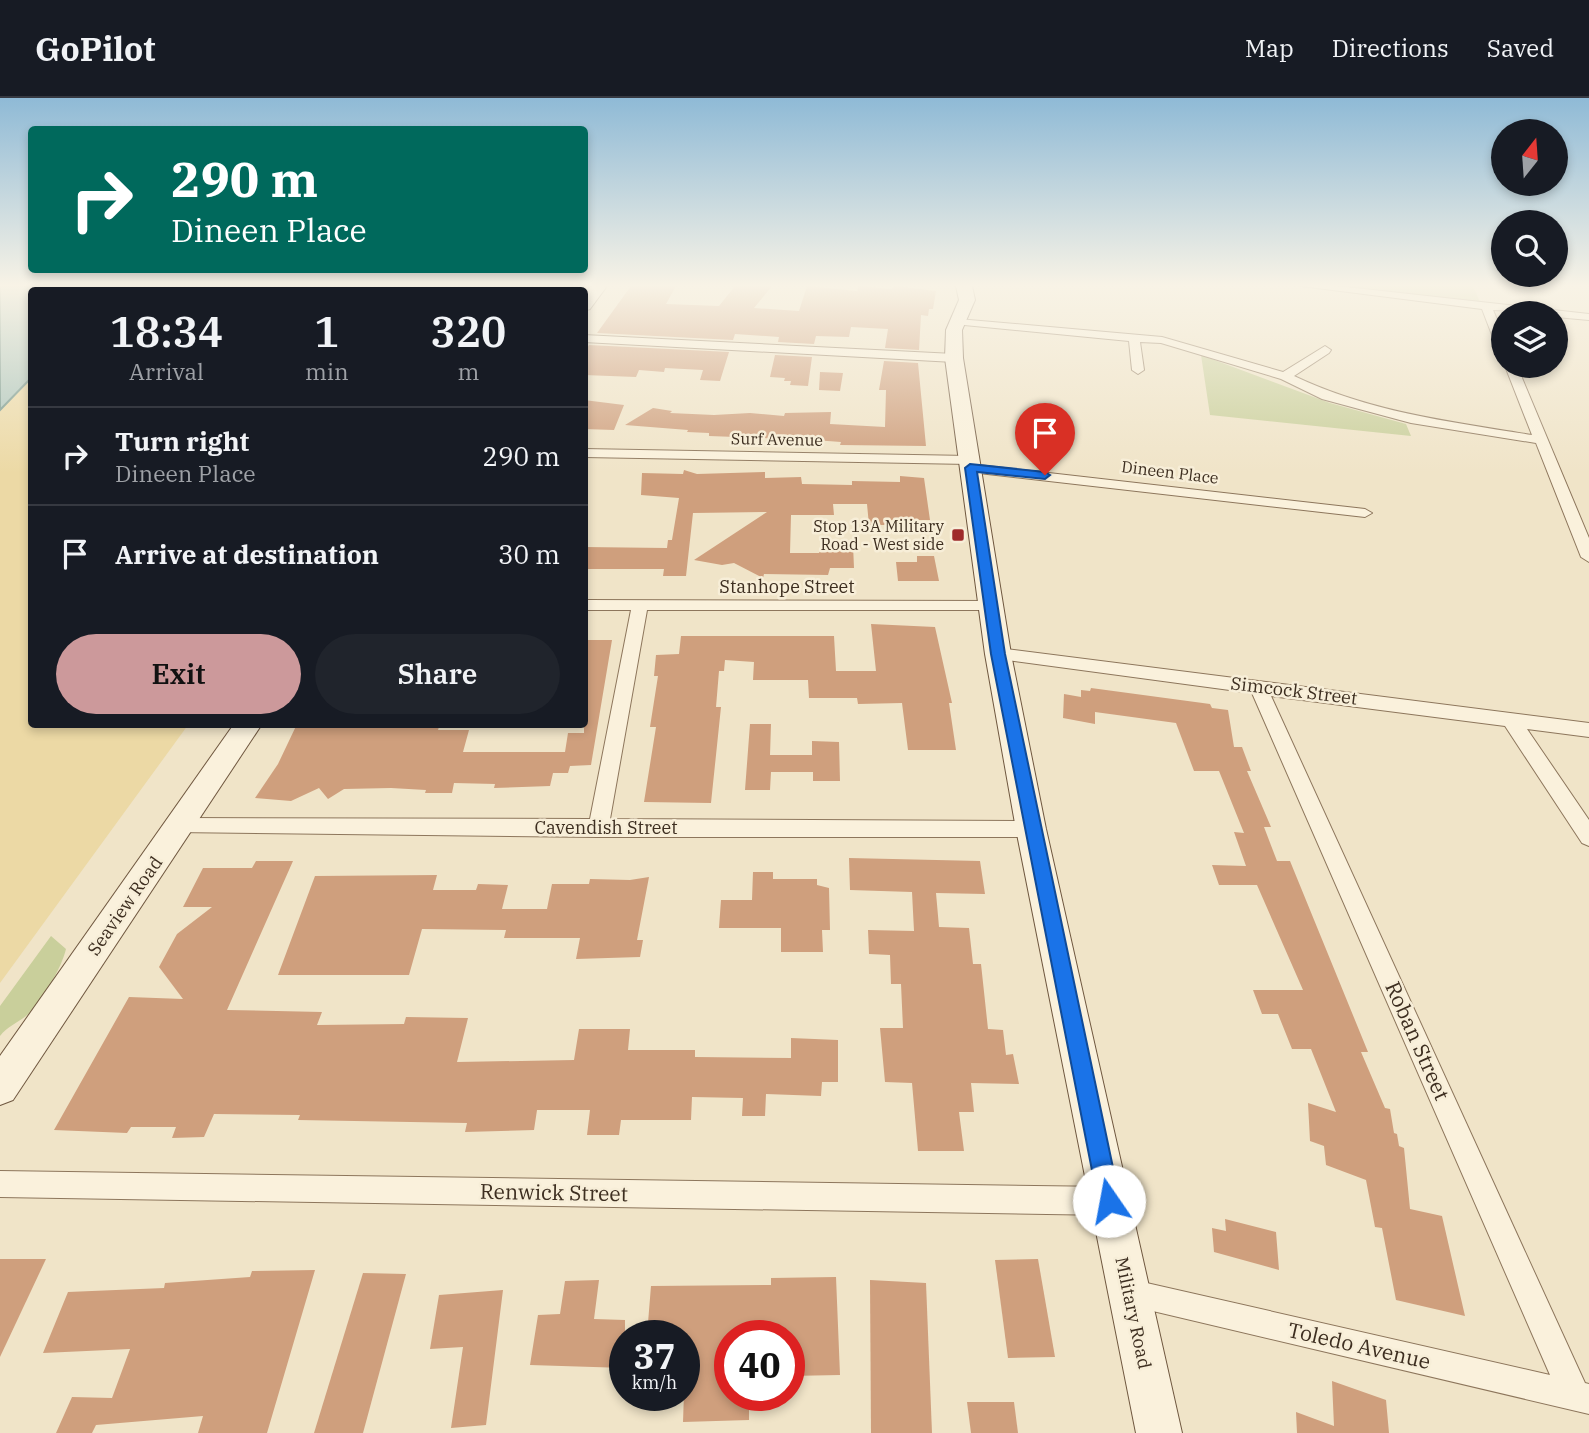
<!DOCTYPE html>
<style>
body{margin:0;font-family:"IBM Plex Serif",serif;background:#20242c;color:#f1f3f6;height:100vh;display:flex;flex-direction:column;font-size:26px;white-space:nowrap}
*{box-sizing:border-box;margin:0}
p{font-size:23px;color:#9ea1a6}
.icon{flex:none;width:38px;height:38px;fill:none;stroke:currentColor;stroke-width:2;stroke-linecap:round;stroke-linejoin:round}
.map{position:relative;flex:1;overflow:hidden}
.side{position:absolute;left:28px;top:189px;width:560px;height:441px;display:flex;flex-direction:column;background:#171b24;border-radius:7px;box-shadow:0 4px 10px #0003}
.side>*{flex:none}
.hud{position:absolute;left:28px;top:28px;width:560px;height:147px;border-radius:7px;box-shadow:0 4px 10px #0003;background:#00695c;color:#fff;overflow:hidden}
.needle{width:46px;rotate:17deg}
.tools{position:absolute;left:1491px;top:21px;display:grid;gap:14px}
.tools a{display:grid;place-items:center;width:77px;height:77px;border-radius:50%;background:#171b24;box-shadow:0 4px 10px #0003;font-size:35px}
.speed{position:absolute;left:609px;top:1222px;display:flex;gap:14px;font-size:35px;font-weight:700;text-align:center}
.speed>*{display:grid;place-content:center;width:91px;height:91px;border-radius:50%;background:#171b24;box-shadow:0 4px 10px #0003;line-height:1}
.speed small{font-size:18px;font-weight:400}
.speed .limit{border:10px solid #d22;background:#fff;color:#111}
.pin{position:absolute;display:grid;place-items:center;width:60px;height:60px;color:#fff;margin:-72px -30px;border-radius:50% 50% 50% 0;rotate:-45deg;box-shadow:0 0 7px #0007}
.pin .icon{rotate:45deg}
.me{position:absolute;width:77px;margin:-38px;rotate:348deg;stroke-linejoin:round;filter:drop-shadow(0 0 5px #0008)}
.turn{display:flex;align-items:center;gap:24px;height:147px;padding:0 28px;font-size:32px}
.turn .icon{width:91px;height:91px;stroke-width:2.5}
.turn b{display:block;font-size:49px;line-height:60px}
.eta{display:flex;justify-content:space-evenly;align-items:center;height:119px;text-align:center}
.eta b{font-size:42px;font-weight:600;line-height:49px}
.primary-button{display:flex;gap:14px;margin-top:auto;padding:14px 28px}
.primary-button a{flex:1;height:80px;border-radius:42px;background:#cc999b;color:#111;font-size:28px;font-weight:600;line-height:80px;text-align:center}
.primary-button a+a{background:#20242c;color:#f1f3f6}
ul{padding:0;list-style:none}
li{display:flex;align-items:center;gap:21px;height:98px;padding:0 28px;border-top:2px solid #363941}
li div{flex:1}
li b{display:block;font-size:26px}
li em{font-style:normal}
header{display:flex;align-items:center;gap:42px;box-sizing:border-box;height:98px;padding:0 35px;background:#171b24;border-bottom:2px solid #363941}
header strong{font-size:33px}
nav{display:flex;gap:38px;margin-inline-start:auto;font-size:24px}
.map>svg:first-child{display:block}
</style>
<header>
<strong>GoPilot</strong>
<nav><a>Map</a><a>Directions</a><a>Saved</a></nav>
</header>
<div class="map">
<svg width="1589" height="1335" viewBox="0 0 1589 1335">
<rect width="100%" height="100%" fill="#f0e4c8"/>
<!-- green -->
<g fill="#c9cf9b">
<polygon points="1348,188 1473,188 1480,204 1348,189"/>
<polygon points="1201,257 1330,305 1406,326 1411,338 1210,317"/>
<path d="M51,838L66,851C62,869 41,906 26,918C17,925 7,929 0,938V908Z"/>
</g>
<!-- sand -->
<g fill="#ecd9a5">
<polygon points="122,188 506,188 503,192 118,192"/>
<polygon points="31,280 32,626 188,627 0,885 0,312"/>
</g>
<!-- water -->
<polygon fill="#a9c4bc" stroke="#6f938a" stroke-width="2" points="0,188 122,188 118,192 32,192 31,280 0,312"/>
<!-- building -->
<g fill="#cf9f7d">
<polygon points="631,188 676,188 666,206 719,208 735,188 772,188 754,210 799,213 807,188 857,193 859,188 891,191 896,188 936,193 933,211 929,211 928,218 921,217 919,252 885,250 888,231 851,229 849,239 816,238 814,246 778,244 779,239 735,236 733,242 597,235"/>
<polygon points="589,247 729,254 720,283 700,282 703,272 665,270 664,274 639,272 636,279 584,277 584,254"/>
<polygon points="775,257 812,259 808,288 790,287 791,283 784,283 785,280 770,279"/>
<polygon points="884,263 918,265 926,348 840,347 841,344 814,342 709,338 709,335 687,334 688,332 625,327 653,310 672,313 670,315 714,317 750,315 784,318 785,315 831,314 830,326 885,329 886,292 879,292"/>
<polygon points="820,274 843,275 840,293 819,292"/>
<polygon points="584,302 624,307 614,332 584,331"/>
<polygon points="684,372 697,376 765,374 765,380 801,379 802,386 852,387 852,383 900,384 900,378 924,380 930,422 891,422 892,427 869,427 867,406 833,406 834,417 791,417 790,455 819,455 822,448 853,447 854,470 830,470 828,477 764,476 763,480 734,465 722,467 694,462 767,414 693,415 686,478 663,478 664,471 584,471 584,449 667,450 668,442 672,442 679,400 641,397 642,375 683,376"/>
<polygon points="917,458 934,458 939,483 898,483 896,464 917,464"/>
<polygon points="871,526 935,529 952,605 949,605 956,652 908,652 902,605 858,606 857,600 809,600 808,582 753,582 754,564 725,562 724,573 719,573 716,609 721,609 711,705 644,704 656,629 650,629 658,578 654,578 656,557 679,556 681,538 834,538 836,573 876,573"/>
<polygon points="584,542 612,542 591,667 570,668 568,675 553,675 550,688 494,690 495,686 454,685 452,695 425,695 426,692 391,690 344,691 328,701 319,690 291,703 255,700 278,666 297,626 410,626 409,629 439,629 438,632 469,632 463,654 565,654 568,635 584,635"/>
<polygon points="1091,590 1210,606 1212,610 1228,612 1234,649 1242,649 1251,673 1247,673 1271,729 1264,729 1277,763 1290,763 1368,954 1361,954 1385,1010 1390,1011 1394,1035 1397,1036 1399,1048 1404,1050 1410,1111 1442,1118 1465,1218 1396,1202 1382,1130 1375,1129 1366,1082 1326,1067 1324,1048 1310,1043 1308,1005 1336,1014 1311,951 1292,951 1278,916 1262,916 1253,892 1303,892 1257,787 1219,787 1212,767 1246,768 1234,734 1244,735 1219,673 1194,673 1176,625 1095,614 1095,626 1063,620 1064,596 1081,599 1081,592 1090,593"/>
<polygon points="750,626 771,626 770,657 812,657 812,643 839,644 840,683 813,683 813,674 771,674 770,692 745,692"/>
<polygon points="849,760 980,763 985,796 936,795 939,829 969,830 973,866 981,866 988,931 1003,932 1006,957 1013,956 1019,986 971,985 974,1014 959,1014 964,1053 918,1053 912,985 885,984 880,930 903,930 901,886 891,886 890,857 869,856 868,832 914,833 912,794 850,792"/>
<polygon points="256,763 293,763 227,912 322,914 317,927 404,926 406,919 468,920 457,964 574,962 579,931 630,931 628,952 695,952 695,959 791,960 791,940 838,942 838,984 822,984 821,998 766,996 765,1018 742,1018 743,1000 692,999 691,1022 621,1022 619,1037 587,1037 590,1012 537,1012 534,1032 465,1034 467,1025 298,1022 300,1017 214,1016 204,1039 172,1040 176,1029 131,1029 127,1035 54,1032 129,899 183,901 159,869 177,836 212,809 183,809 203,770 252,770"/>
<polygon points="753,774 773,774 773,781 817,781 817,787 829,790 830,832 822,832 823,854 781,854 781,830 719,830 721,802 752,802"/>
<polygon points="437,777 433,792 476,792 478,786 508,787 502,811 547,811 552,786 589,786 590,781 630,782 649,779 637,842 643,842 640,859 576,861 580,840 504,840 506,832 422,831 409,877 278,877 315,778"/>
<polygon points="1225,1121 1276,1134 1279,1172 1214,1154 1212,1130 1226,1133"/>
<polygon points="0,1161 46,1161 0,1259"/>
<polygon points="1038,1161 1055,1259 1008,1260 995,1162"/>
<polygon points="315,1172 267,1335 198,1335 203,1318 96,1327 92,1335 56,1335 72,1299 112,1300 130,1251 43,1255 68,1194 164,1190 165,1185 250,1179 252,1173"/>
<polygon points="363,1175 406,1176 363,1335 314,1335"/>
<polygon points="836,1179 840,1277 789,1278 789,1237 730,1237 730,1297 749,1297 749,1322 683,1324 686,1237 647,1237 651,1188 771,1187 771,1180"/>
<polygon points="599,1182 594,1221 625,1222 625,1270 530,1267 538,1217 560,1216 565,1183"/>
<polygon points="870,1182 926,1185 932,1335 871,1335"/>
<polygon points="503,1192 486,1327 451,1330 463,1249 430,1251 439,1197"/>
<polygon points="1332,1283 1386,1302 1389,1335 1297,1335 1296,1314 1334,1328"/>
<polygon points="967,1304 1014,1304 1018,1335 971,1335"/>
</g>
<g fill="none" stroke-linecap="round" stroke-linejoin="round">
<!-- street casing -->
<g stroke="#8d765c" stroke-width="2">
<g id="street">
<polygon points="1301,188 1337,188 1589,216 1589,222 1556,219 1556,215 1493,212 1503,236 1503,254 1497,250 1482,211"/>
<path d="M958,221L1162,239L1283,274L1325,248L1331,252L1329,255L1294,278C1369,314 1451,324 1532,337L1505,268H1517L1589,440V464L1581,459L1536,345L1411,325L1322,301L1281,281L1161,245L1140,244L1144,272L1138,276L1132,272L1129,243L954,226V222Z"/>
<polygon points="584,237 954,256 960,260 954,264 584,244"/>
<polygon points="584,351 969,358 976,362 970,366 1365,411 1372,415 1365,419 970,374 963,370 969,366 584,359"/>
<polygon points="584,502 995,503 997,507 989,512 647,512 610,721 1031,723 1038,725 1041,731 1038,737 1031,739 598,739 174,734 171,728 174,722 181,720 590,721 631,512 584,512"/>
<polygon points="998,550 1589,625 1589,639 1527,631 1589,722 1589,748 1582,745 1505,628 1271,598 1585,1285 1589,1286 1589,1316 1119,1205 1115,1195 1119,1185 1129,1181 1550,1277 1252,595 992,560 989,556 992,552"/>
<polygon points="0,1073 1109,1089 1119,1093 1123,1103 1119,1113 1109,1117 0,1099"/>
</g>
</g>
<!-- secondary casing -->
<g stroke="#6f573f" stroke-width="2">
<g id="secondary">
<polygon points="591,188 607,188 590,211 584,213 584,197"/>
<polygon points="956,188 972,188 975,202 962,232 963,260 1011,556 1046,731 1182,1335 1136,1335 1016,731 985,556 945,260 946,232 959,202"/>
<polygon points="234,626 262,626 13,1002 0,1007 0,958"/>
</g>
</g>
<!-- street -->
<use href="#street" fill="#faf1dc" fill-rule="evenodd"/>
<!-- secondary -->
<use href="#secondary" fill="#faf1dc" fill-rule="evenodd"/>
</g>
<!-- sky -->
<linearGradient id="sky" x2="0" y2="1"><stop stop-color="#8fbad6"/><stop offset="0.5" stop-color="#f8f3e6"/><stop offset="1" stop-color="#f8f3e6" stop-opacity="0"/></linearGradient>
<rect width="1589" height="375" fill="url(#sky)"/>
<!-- route -->
<polygon fill="#1a73e8" stroke="#114b97" stroke-width="2" points="970,366 1045,374 1050,377 1045,381 977,374 1005,556 1120,1103 1117,1111 1109,1114 1101,1111 1098,1103 991,556 965,370"/>
<!-- markers -->
<rect fill="#9e2a2b" stroke="#f7eed8" stroke-width="2.5" x="951" y="430" width="14" height="14" rx="3.5"/>
<g text-anchor="middle" stroke-width="5" stroke-linejoin="round" paint-order="stroke">
<!-- far-street labels -->
<g font-size="16" fill="#3d2e20" stroke="#f7eed8">
<text transform="translate(777 341) rotate(1)" y="6">Surf Avenue</text>
<text transform="translate(1170 374) rotate(7)" y="6">Dineen Place</text>
</g>
<!-- far-poi labels -->
<g font-size="16" fill="#3d2e20" stroke="#f7eed8" text-anchor="end">
<text x="944" y="434">Stop 13A Military<tspan x="944" dy="18">Road - West side</tspan></text>
</g>
<!-- street labels -->
<g font-size="18" fill="#3d2e20" stroke="#f7eed8">
<text x="787" y="495">Stanhope Street</text>
<text transform="translate(1294 593) rotate(7)" y="6">Simcock Street</text>
<text x="606" y="736">Cavendish Street</text>
<text transform="translate(125 808) rotate(-55)" y="6">Seaview Road</text>
<text transform="translate(1133 1215) rotate(78)" y="6">Military Road</text>
</g>
<!-- near-street labels -->
<g font-size="21" fill="#3d2e20" stroke="#f7eed8">
<text transform="translate(1417 943) rotate(66)" y="7">Roban Street</text>
<text transform="translate(554 1095) rotate(1)" y="7">Renwick Street</text>
<text transform="translate(1359 1248) rotate(13)" y="7">Toledo Avenue</text>
</g>
</g>
</svg>
<div class="tools">
<a><svg class="needle" viewBox="-14 -14 28 28"><path d="M0-13l5 13h-10z" fill="#e53935"/><path d="M0 13l5-13h-10z" fill="#9ea1a6"/></svg></a>
<a><svg class="icon" aria-label="search" viewBox="0 0 24 24"><circle cx="10" cy="10" r="6"/><path d="M15 15l6 6"/></svg></a>
<a><svg class="icon" aria-label="layers" viewBox="0 0 24 24"><path d="M12 4l9 5-9 5-9-5zM3 14l9 5 9-5"/></svg></a>
</div>
<div class="speed"><div>37<small>km/h</small></div><div class="limit">40</div></div>
<div class="pin" style="left:1045px;top:377px;background:#d93025"><svg class="icon" aria-label="arrive" viewBox="0 0 24 24"><path d="M6 21V4h12l-3 4 3 4H6"/></svg></div>
<svg class="me" style="left:1109px;top:1103px" viewBox="-20 -20 40 40"><circle r="19" fill="#fff"/><path d="M0-13L10 11 0 6-10 11z" fill="#1a73e8"/></svg>
<div class="hud">
<div class="turn"><svg class="icon" aria-label="right" viewBox="0 0 24 24"><path d="M7 20v-9h11M14 6l5 5-5 5"/></svg><div><b>290 m</b>Dineen Place</div></div>
</div>
<section class="side">
<div class="eta">
<div><b>18:34</b><p>Arrival</p></div>
<div><b>1</b><p>min</p></div>
<div><b>320</b><p>m</p></div>
</div>
<ul>
<li><svg class="icon" aria-label="right" viewBox="0 0 24 24"><path d="M7 20v-9h11M14 6l5 5-5 5"/></svg><div><b>Turn right</b><p>Dineen Place</p></div><em>290 m</em></li>
<li><svg class="icon" aria-label="arrive" viewBox="0 0 24 24"><path d="M6 21V4h12l-3 4 3 4H6"/></svg><div><b>Arrive at destination</b></div><em>30 m</em></li>
</ul>
<div class="primary-button"><a>Exit</a><a>Share</a></div>
</section>
</div>
